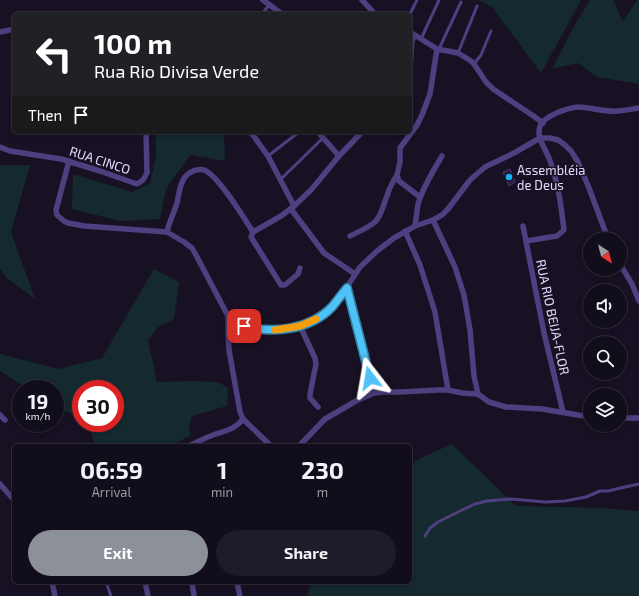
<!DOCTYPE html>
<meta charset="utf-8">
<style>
body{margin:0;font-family:"Exo 2",sans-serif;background:#1f1b28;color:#f1f3f6;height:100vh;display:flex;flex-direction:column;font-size:15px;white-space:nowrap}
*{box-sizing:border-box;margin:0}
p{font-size:13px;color:#9c9ca3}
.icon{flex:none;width:22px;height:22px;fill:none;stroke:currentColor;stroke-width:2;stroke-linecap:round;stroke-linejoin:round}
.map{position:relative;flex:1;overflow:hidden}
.side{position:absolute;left:12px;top:444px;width:400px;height:140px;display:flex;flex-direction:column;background:#120d1b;border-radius:6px;box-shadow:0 2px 6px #0003,0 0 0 1px #312d3a}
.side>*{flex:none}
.hud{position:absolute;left:12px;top:12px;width:400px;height:122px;border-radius:6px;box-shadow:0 2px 6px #0003,0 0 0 1px #312d3a;background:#202124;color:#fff;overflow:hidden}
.needle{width:26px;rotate:144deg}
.tools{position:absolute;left:583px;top:232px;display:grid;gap:8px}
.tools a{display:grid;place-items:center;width:44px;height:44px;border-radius:50%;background:#120d1b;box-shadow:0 2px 6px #0003,0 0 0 1px #312d3a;font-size:20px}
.speed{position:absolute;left:12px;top:380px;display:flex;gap:8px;font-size:20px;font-weight:700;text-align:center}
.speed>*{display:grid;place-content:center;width:52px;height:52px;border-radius:50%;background:#120d1b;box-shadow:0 2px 6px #0003,0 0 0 1px #312d3a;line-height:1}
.speed small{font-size:10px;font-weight:400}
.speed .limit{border:6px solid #d22;background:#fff;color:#111}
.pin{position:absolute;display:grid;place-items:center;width:34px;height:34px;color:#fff;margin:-17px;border-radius:8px;box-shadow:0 2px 6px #0006}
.me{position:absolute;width:44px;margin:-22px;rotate:346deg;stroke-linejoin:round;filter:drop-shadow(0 0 3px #0008)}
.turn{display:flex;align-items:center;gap:14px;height:84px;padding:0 16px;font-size:18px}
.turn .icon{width:52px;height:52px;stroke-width:2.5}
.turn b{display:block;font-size:28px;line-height:34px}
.then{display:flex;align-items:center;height:38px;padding:0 16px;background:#0003;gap:8px;font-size:15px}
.eta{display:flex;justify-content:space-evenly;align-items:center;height:68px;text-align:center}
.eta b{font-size:24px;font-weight:700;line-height:28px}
.cta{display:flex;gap:8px;margin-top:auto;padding:8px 16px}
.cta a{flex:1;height:46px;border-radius:24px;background:#8c9099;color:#fff;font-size:16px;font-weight:700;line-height:46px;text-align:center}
.cta a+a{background:#1f1b28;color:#f1f3f6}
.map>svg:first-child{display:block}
</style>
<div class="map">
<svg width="639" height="596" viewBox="0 0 639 596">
<rect width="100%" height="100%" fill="#181124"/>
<!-- green -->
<g fill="#142a2e">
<polygon points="478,0 581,0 541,73 492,7"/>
<polygon points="590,0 613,0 623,22 637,0 639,0 639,84 597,77 578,63 552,69 577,21"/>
<polygon points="156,132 224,132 225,161 190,155 166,189 160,219 121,221 72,209 73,174 132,192 150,183 156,156"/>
<polygon points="0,165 30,165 11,232 35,299 7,278 0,269"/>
<polygon points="154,269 179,282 174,319 158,327 148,340 157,382 191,381 218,382 228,388 227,406 192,416 189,427 191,435 170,446 94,446 94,443 88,423 115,423 115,389 81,389 81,415 62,411 55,406 55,389 28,389 0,371 0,354 59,369 102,358"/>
<polygon points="452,444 516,506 601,508 639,511 639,596 307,596 310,586 312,582 410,582 410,463"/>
</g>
<!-- building -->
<polygon fill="#2d1e44" stroke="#49326e" points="510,169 515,182 509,186 503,172"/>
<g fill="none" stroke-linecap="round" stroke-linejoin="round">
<!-- lane -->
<g stroke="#4d3f80" stroke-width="3">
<polyline points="262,14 269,5"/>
<polyline points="410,14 417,0"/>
<polyline points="421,39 439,0"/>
<polyline points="439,49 461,2"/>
<polyline points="458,53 477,6"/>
<polyline points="474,64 481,55 491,31"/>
<polyline points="410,89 413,42 416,35"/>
<polyline points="268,156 299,132"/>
<polyline points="280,180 323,138"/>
<polyline points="425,536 430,528 438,522 462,510 475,504 487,501 511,499 545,502 565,501 586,497 600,491 608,491 625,487 639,484"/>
<polyline points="106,582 111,596"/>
</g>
<!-- street -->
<g stroke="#4d3f80" stroke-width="5.5">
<polyline points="263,0 282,14"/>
<polyline points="362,0 375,14"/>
<polyline points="0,32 14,29"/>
<polyline points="410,32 437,49 458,53 471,61 474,64 486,82 493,89 535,117 543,123"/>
<polyline points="249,132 253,135 268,156 294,206"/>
<polyline points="318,132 339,156"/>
<polyline points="540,138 550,138 558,140 565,145 571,151 578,162 589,188 608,239"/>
<polyline points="0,147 10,151 61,159 100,171 137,184 143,180 147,173 146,132"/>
<polyline points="69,161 56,210 57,215 64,221 68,223 84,226 167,232 184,242 192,248 196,255 228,316 237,323 244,326 250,328 267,329 278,330 300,326 318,318 331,308 347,287 360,267 377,251 394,238 410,229 415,226 433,220 442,215 448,209 470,180 485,167 514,153 540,138"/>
<polyline points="420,197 399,181 397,175 400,162 400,148 417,125 422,115 430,94 437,49"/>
<polyline points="291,209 324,253 355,274"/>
<polyline points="433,220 455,267 464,295 470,330 474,376 478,394"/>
<path d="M415,226C416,219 417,211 418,204C423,187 433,171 442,156"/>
<polyline points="523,226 544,333 563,412"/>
<polyline points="405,231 420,265 435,312 448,390"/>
<path d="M167,232C169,222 174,213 177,203C179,195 179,185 185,177C189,172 197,168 204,170C218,175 244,218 253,232"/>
<path d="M350,236C358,232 368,228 375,222C382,215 383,205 387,196C389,188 393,182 397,175"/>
<path d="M526,241L557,236L564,230C561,205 558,181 549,158C545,148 536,137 540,126C545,115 568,108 578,107C589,107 600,111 611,111C620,112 630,109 639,108"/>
<polyline points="620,264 632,284 639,301"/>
<polyline points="300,268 298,274 285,285 281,285 251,237 253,232 281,216 294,206 311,190 339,156 362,132"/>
<polyline points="347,287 374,393"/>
<polyline points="228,316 228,330 229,350 240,412 243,419 271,446"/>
<polyline points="300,326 315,358 316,364 310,394 310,398 318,407"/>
<polyline points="0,415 5,420"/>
<polyline points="620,418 639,418"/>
<path d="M189,446C197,442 205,438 213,435C224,431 236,429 243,419"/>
<polyline points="299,446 325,419 356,401 374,393 384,392 400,392 439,390 448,390 462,393 478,394 489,402 506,407 542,409 590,417"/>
<polyline points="0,484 14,500"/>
<polyline points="52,582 55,596"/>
<polyline points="145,582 148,596"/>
<polyline points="192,582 194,596"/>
<polyline points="237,582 240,596"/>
</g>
</g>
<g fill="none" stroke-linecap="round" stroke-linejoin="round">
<!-- route casing -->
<g stroke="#337fa1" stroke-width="10">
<path id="route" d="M244,326C273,334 310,330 332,307C337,301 342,294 347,288L370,378"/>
</g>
<!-- route -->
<use href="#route" stroke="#4fc3f7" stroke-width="7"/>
<!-- slow -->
<polyline stroke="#f59e0b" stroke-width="7" points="275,330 300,326 316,319"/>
</g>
<!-- markers -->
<circle fill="#12b0ed" stroke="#181124" stroke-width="1.5" cx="509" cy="177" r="4"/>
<g text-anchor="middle" stroke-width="3" stroke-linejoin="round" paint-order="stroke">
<!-- street labels -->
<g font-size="13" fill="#e2d7fc" stroke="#181124">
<text transform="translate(100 160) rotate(18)" y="5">RUA CINCO</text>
<text transform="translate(553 317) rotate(78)" y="5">RUA RIO BEIJA-FLOR</text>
</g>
<!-- poi labels -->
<g font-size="13" fill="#e2d7fc" stroke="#181124" text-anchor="start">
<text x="517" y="175">Assembléia<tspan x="517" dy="15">de Deus</tspan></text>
</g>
</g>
</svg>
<div class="tools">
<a><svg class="needle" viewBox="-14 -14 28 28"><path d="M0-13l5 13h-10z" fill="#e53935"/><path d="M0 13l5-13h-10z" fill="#9c9ca3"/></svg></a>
<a><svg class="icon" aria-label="sound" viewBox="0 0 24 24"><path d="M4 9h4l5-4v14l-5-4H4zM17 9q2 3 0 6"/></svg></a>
<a><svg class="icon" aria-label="search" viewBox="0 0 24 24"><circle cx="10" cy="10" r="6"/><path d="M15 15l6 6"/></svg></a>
<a><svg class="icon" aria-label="layers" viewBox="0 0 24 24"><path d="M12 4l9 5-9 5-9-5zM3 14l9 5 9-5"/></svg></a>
</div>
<div class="speed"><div>19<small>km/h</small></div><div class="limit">30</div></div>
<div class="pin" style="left:244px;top:326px;background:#d93025"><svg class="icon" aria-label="arrive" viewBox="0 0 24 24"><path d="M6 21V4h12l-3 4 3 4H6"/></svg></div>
<svg class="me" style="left:370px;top:378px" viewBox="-20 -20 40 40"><path d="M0-17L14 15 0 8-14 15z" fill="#4fc3f7" stroke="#fff" stroke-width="4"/></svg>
<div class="hud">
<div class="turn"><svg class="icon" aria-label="left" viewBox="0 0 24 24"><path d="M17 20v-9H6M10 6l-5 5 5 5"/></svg><div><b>100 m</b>Rua Rio Divisa Verde</div></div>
<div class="then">Then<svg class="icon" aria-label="arrive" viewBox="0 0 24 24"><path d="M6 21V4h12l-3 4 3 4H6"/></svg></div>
</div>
<section class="side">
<div class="eta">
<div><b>06:59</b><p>Arrival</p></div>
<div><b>1</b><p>min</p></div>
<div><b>230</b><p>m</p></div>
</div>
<div class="cta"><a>Exit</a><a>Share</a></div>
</section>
</div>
